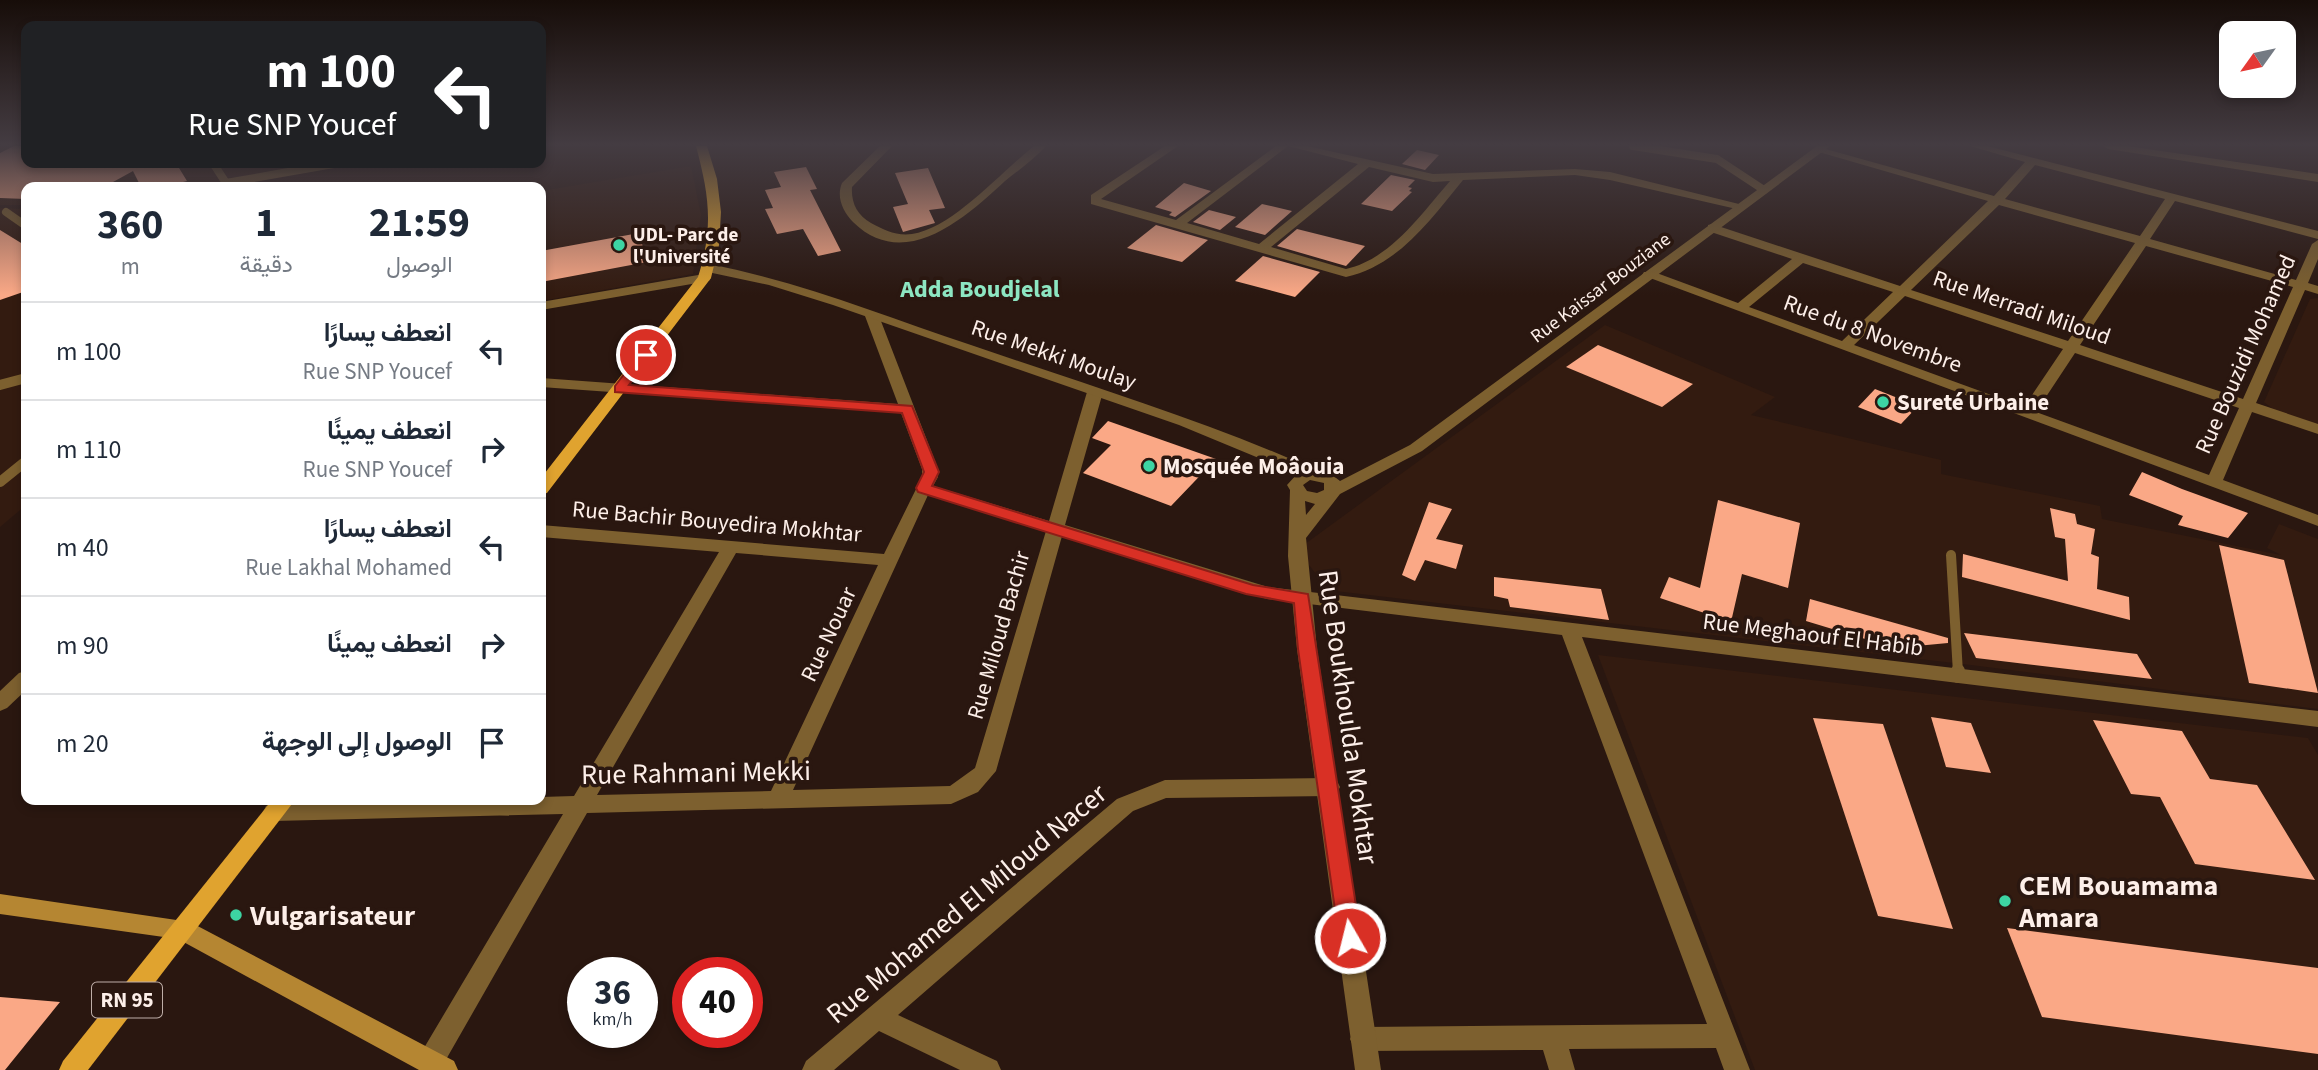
<!DOCTYPE html>
<html lang="ar">
<meta charset="utf-8">
<style>
body{margin:0;font-family:"Source Sans 3",Vazirmatn,sans-serif;background:#f2f2f3;color:#1f2937;direction:rtl;height:100vh;display:flex;flex-direction:column;font-size:26px;white-space:nowrap}
*{box-sizing:border-box;margin:0}
p{font-size:23px;color:#747a83}
.icon{flex:none;width:38px;height:38px;fill:none;stroke:currentColor;stroke-width:2;stroke-linecap:round;stroke-linejoin:round}
.map{position:relative;flex:1;overflow:hidden;direction:ltr}
.panel{position:absolute;left:21px;top:182px;width:525px;height:623px;display:flex;flex-direction:column;background:#fff;border-radius:14px;box-shadow:0 4px 10px #0003;direction:rtl}
.panel>*{flex:none}
.banner{position:absolute;left:21px;top:21px;width:525px;height:147px;border-radius:14px;box-shadow:0 4px 10px #0003;direction:rtl;background:#202124;color:#fff;overflow:hidden}
.needle{width:46px;rotate:237deg}
.buttons{position:absolute;left:2219px;top:21px;display:grid;gap:14px}
.buttons a{display:grid;place-items:center;width:77px;height:77px;border-radius:14px;background:#fff;box-shadow:0 4px 10px #0003;font-size:35px}
.speed{position:absolute;left:567px;top:957px;display:flex;gap:14px;font-size:35px;font-weight:700;text-align:center}
.speed>*{display:grid;place-content:center;width:91px;height:91px;border-radius:50%;background:#fff;box-shadow:0 4px 10px #0003;line-height:1}
.speed small{font-size:18px;font-weight:400}
.speed .limit{border:10px solid #d22;background:#fff;color:#111}
.pin{position:absolute;display:grid;place-items:center;width:60px;height:60px;color:#fff;margin:-30px;border:4px solid #fff;border-radius:50%;box-shadow:0 2px 7px #0007}
.me{position:absolute;width:77px;margin:-38px;rotate:352deg;stroke-linejoin:round;filter:drop-shadow(0 0 5px #0008)}
.turn{display:flex;align-items:center;gap:24px;height:147px;padding:0 35px;font-size:32px}
.turn .icon{width:91px;height:91px;stroke-width:2.5}
.turn b{display:block;font-size:49px;line-height:60px}
.eta{display:flex;justify-content:space-evenly;align-items:center;height:119px;text-align:center}
.eta b{font-size:42px;font-weight:700;line-height:49px}
ul{padding:0;list-style:none}
li{display:flex;align-items:center;gap:21px;height:98px;padding:0 35px;border-top:2px solid #e0e1e3}
li div{flex:1}
li b{display:block;font-size:26px}
li em{font-style:normal}
.map>svg:first-child{display:block}
</style>
<div class="map">
<svg width="2318" height="1070" viewBox="0 0 2318 1070">
<rect width="100%" height="100%" fill="#2a1710"/>
<!-- built -->
<g fill="#331b10">
<polygon points="0,146 26,146 26,163 340,163 218,187 26,187 26,205 0,205"/>
<polygon points="691,166 701,215 693,274 541,301 541,191"/>
<polygon points="0,208 26,209 26,505 0,527"/>
<polygon points="2318,298 2318,425 2277,412 2264,402 2310,299"/>
<polygon points="1605,325 1775,397 1751,415 1941,460 1941,474 2100,506 2102,519 2281,555 2267,548 2279,524 2318,539 2318,709 1971,665 1335,591 1319,578 1306,561 1305,544"/>
<polygon points="1598,655 2308,738 2318,755 2318,1070 1755,1070"/>
</g>
<!-- building -->
<g fill="#faa886">
<polygon points="14,146 26,146 26,163 176,163 187,181 163,187 141,187 133,171 104,187 26,187 26,199 0,198 0,153"/>
<polygon points="1417,150 1439,155 1425,170 1402,164"/>
<polygon points="806,167 817,189 810,190 841,251 818,256 803,229 777,234 765,209 773,208 765,190 781,187 774,172"/>
<polygon points="928,168 945,208 929,210 935,223 903,232 893,207 908,204 895,173"/>
<polygon points="1391,175 1415,180 1408,187 1412,188 1409,191 1412,192 1392,211 1361,204"/>
<polygon points="1184,183 1211,191 1175,217 1169,215 1172,212 1155,207"/>
<polygon points="1262,204 1292,211 1265,235 1235,227"/>
<polygon points="1209,210 1236,217 1220,230 1193,222"/>
<polygon points="1156,225 1208,240 1182,262 1127,248"/>
<polygon points="1297,229 1365,246 1346,266 1277,246"/>
<polygon points="0,230 26,246 26,291 0,300"/>
<polygon points="639,233 647,262 541,282 541,251"/>
<polygon points="1263,256 1320,272 1295,297 1235,281"/>
<polygon points="1598,345 1693,384 1662,407 1566,367"/>
<polygon points="1875,389 1918,406 1901,424 1858,407"/>
<polygon points="1108,421 1216,459 1171,506 1083,473 1111,445 1092,438"/>
<polygon points="2142,472 2182,489 2248,513 2228,538 2178,525 2183,516 2129,495"/>
<polygon points="1718,500 1800,523 1788,588 1742,574 1731,622 1660,598 1669,577 1700,588"/>
<polygon points="1429,502 1452,509 1436,539 1463,545 1456,569 1425,560 1415,581 1402,575"/>
<polygon points="2050,508 2075,514 2077,524 2095,529 2091,554 2099,557 2097,589 2129,597 2130,620 1962,577 1963,554 2068,581 2065,539 2055,537"/>
<polygon points="2219,545 2284,560 2318,693 2249,683"/>
<polygon points="1494,577 1601,589 1609,620 1510,607 1508,599 1494,596"/>
<polygon points="1810,599 1948,638 1948,643 1895,648 1806,621"/>
<polygon points="1964,633 2137,654 2152,679 1976,658"/>
<polygon points="1931,717 1971,723 1991,773 1946,767"/>
<polygon points="1813,718 1883,724 1953,929 1878,916"/>
<polygon points="2093,720 2182,731 2210,779 2257,785 2315,880 2195,864 2160,797 2131,794"/>
<polygon points="2007,928 2318,968 2318,1054 2042,1017"/>
<polygon points="0,997 60,1002 5,1070 0,1070"/>
</g>
<g fill="none" stroke-linecap="round" stroke-linejoin="round">
<!-- service-far2 -->
<g stroke="#7d602f" stroke-width="8">
<polyline points="1633,146 1717,159 1764,190"/>
<polyline points="213,163 226,183"/>
<polyline points="224,187 226,183 339,163"/>
<polyline points="6,212 26,226"/>
</g>
<!-- service-far1 -->
<g stroke="#7d602f" stroke-width="10">
<polyline points="0,385 26,378"/>
<polyline points="0,482 26,461"/>
<polyline points="1951,555 1958,673"/>
</g>
<!-- service -->
<polyline stroke="#7d602f" stroke-width="14" points="1958,671 1958,676"/>
<!-- minor -->
<g fill="#7d602f" fill-rule="evenodd">
<path d="M880,146H892L852,187C851,203 857,215 871,223C884,230 896,236 912,234C952,229 1002,171 1034,146H1046C1034,159 1019,170 1005,181C966,217 905,273 853,222C843,212 836,197 842,183Z"/>
<path d="M1165,146H1178L1101,199L1176,220L1276,146H1307L1433,174L1575,169L1610,172L1747,206L1741,210L1610,180L1575,175L1463,180C1430,220 1399,265 1346,277L1091,204V195ZM1288,146L1358,164L1259,244L1187,223ZM1369,167L1433,182L1450,181C1422,213 1391,259 1346,269L1271,247Z"/>
<path d="M1970,146H1987L2318,231V239L2175,201L2150,239L2296,280L2312,244L2318,240V259L2308,283L2318,286V294L2305,290L2256,403L2318,424V434L2252,412L2223,480L2318,515V526L1642,275L1644,272H1654L1738,303L1792,259L1708,231V225L1712,224L1900,286L1988,201L1812,150L1822,148L1994,196L2025,162ZM2035,165L2165,199L2140,236L2005,199ZM1999,205L2135,243L2068,341L1911,290ZM2146,246L2293,287L2243,399L2080,345ZM1803,263L1893,292L1842,341L1749,307ZM1905,296L2063,349L2024,407L1854,345ZM2075,353L2239,408L2209,475L2036,412Z"/>
<polygon points="704,274 711,278 709,281 541,310 541,302"/>
<path d="M872,312L879,316L938,469V477L933,486L1049,521L1087,392L1090,389H1100L1103,392L1065,525L1268,587L2318,711V727L1582,637L1750,1070H1724L1716,1048L1569,1049L1575,1070H1549L1543,1050L1363,1051L1354,1048L1350,1039L1354,1030L1363,1027L1707,1024L1562,635L1267,599L1062,536L996,771L978,792L951,804L587,813L440,1070H420L417,1062L421,1053L563,814L274,821L266,818L263,812L266,806L274,803L541,800V797L574,796L719,552L541,537V525L884,554L922,477V469L901,413L541,387V378L898,404L865,316ZM928,495L1046,531L975,768L950,786L793,790ZM736,553L878,565L771,791L597,795Z"/>
<polygon points="26,671 26,690 7,708 0,711 0,691 19,673"/>
<polygon points="1329,778 1337,781 1340,787 1337,793 1329,796 1166,798 1133,811 898,1015 997,1061 1001,1070 960,1070 879,1031 834,1070 802,1070 806,1061 1117,799 1165,780"/>
</g>
<!-- tertiary -->
<g fill="#7d602f" fill-rule="evenodd">
<path d="M1817,146H1830L1422,451L1340,494L1306,538L1317,649L1381,1070H1355L1297,649L1288,556L1290,490L1287,485L1297,474L1179,425L833,305L769,285L703,271L701,268L708,264C799,281 884,316 971,345C1087,385 1204,420 1316,470L1327,471L1340,481L1410,445ZM1310,480L1324,483V490L1317,493L1307,491L1303,485ZM1305,501L1315,504L1306,515Z"/>
<polygon points="2103,146 2127,146 2318,174 2318,182 2108,149"/>
</g>
<!-- secondary -->
<polygon fill="#b58632" fill-rule="evenodd" points="0,894 190,922 454,1061 458,1070 419,1070 178,939 0,914"/>
<!-- primary -->
<g fill="#e0a32f" fill-rule="evenodd">
<path d="M696,146H707L717,179L721,212L719,245L711,278L547,493L541,494V478L698,277C714,227 709,195 696,146Z"/>
<polygon points="272,800 295,800 88,1070 59,1070 63,1061"/>
</g>
</g>
<!-- sky -->
<linearGradient id="sky" x2="0" y2="1"><stop stop-color="#170d09"/><stop offset="0.49" stop-color="#443c42"/><stop offset="1" stop-color="#443c42" stop-opacity="0"/></linearGradient>
<rect width="2318" height="295" fill="url(#sky)"/>
<!-- route -->
<polygon fill="#d93025" stroke="#8d1f18" stroke-width="2" points="646,351 653,355 629,385 912,406 939,472 932,486 1253,585 1308,594 1361,938 1358,945 1350,948 1342,945 1339,938 1298,649 1294,603 1246,594 918,492 916,488 924,472 902,413 615,392 615,386 641,352"/>
<!-- markers -->
<g fill="#3dd4a3" stroke="#2a1710" stroke-width="2.5">
<circle cx="619" cy="245" r="7"/>
<circle cx="1883" cy="402" r="7"/>
<circle cx="1149" cy="466" r="7"/>
<circle cx="2005" cy="901" r="7"/>
<circle cx="236" cy="915" r="7"/>
</g>
<g text-anchor="middle" stroke-width="7" stroke-linejoin="round" paint-order="stroke">
<!-- far-poi labels -->
<g font-size="19" font-weight="bold" fill="#fdefe9" stroke="#2a1710" text-anchor="start">
<text x="633" y="241">UDL- Parc de<tspan x="633" dy="22">l'Université</tspan></text>
</g>
<!-- far-street labels -->
<g font-size="19" fill="#fdefe9" stroke="#2a1710">
<text transform="translate(1600 287) rotate(-37)" y="7">Rue Kaissar Bouziane</text>
</g>
<!-- shield labels -->
<rect fill="#2a1710" stroke="#beaea8" stroke-width="2" x="92" y="982.5" width="70" height="35" rx="5"/>
<g font-size="21" font-weight="bold" fill="#fdefe9">
<text x="127" y="1007">RN 95</text>
</g>
<!-- street labels -->
<g font-size="23" fill="#fdefe9" stroke="#2a1710">
<text transform="translate(2022 307) rotate(19)" y="8">Rue Merradi Miloud</text>
<text transform="translate(1873 333) rotate(20)" y="8">Rue du 8 Novembre</text>
<text transform="translate(1054 354) rotate(19)" y="8">Rue Mekki Moulay</text>
<text transform="translate(2245 354) rotate(-66)" y="8">Rue Bouzidi Mohamed</text>
<text transform="translate(717 521) rotate(5)" y="8">Rue Bachir Bouyedira Mokhtar</text>
<text transform="translate(828 634) rotate(-65)" y="8">Rue Nouar</text>
<text transform="translate(1813 634) rotate(7)" y="8">Rue Meghaouf El Habib</text>
<text transform="translate(998 635) rotate(-74)" y="8">Rue Miloud Bachir</text>
</g>
<!-- poi labels -->
<g font-size="23" font-weight="bold" fill="#fdefe9" stroke="#2a1710" text-anchor="start">
<text x="1897" y="410">Sureté Urbaine</text>
<text x="1163" y="474">Mosquée Moâouia</text>
</g>
<!-- far-district labels -->
<g font-size="24" font-weight="bold" fill="#8de6c2" stroke="#2a1710">
<text x="980" y="297">Adda Boudjelal</text>
</g>
<!-- near-street labels -->
<g font-size="28" fill="#fdefe9" stroke="#2a1710">
<text transform="translate(1349 717) rotate(82)" y="10">Rue Boukhoulda Mokhtar</text>
<text transform="translate(696 772) rotate(-1)" y="10">Rue Rahmani Mekki</text>
<text transform="translate(966 903) rotate(-40)" y="10">Rue Mohamed El Miloud Nacer</text>
</g>
<!-- near-poi labels -->
<g font-size="28" font-weight="bold" fill="#fdefe9" stroke="#2a1710" text-anchor="start">
<text x="2019" y="895">CEM Bouamama<tspan x="2019" dy="32">Amara</tspan></text>
<text x="250" y="925">Vulgarisateur</text>
</g>
</g>
</svg>
<div class="buttons">
<a><svg class="needle" viewBox="-14 -14 28 28"><path d="M0-13l5 13h-10z" fill="#e53935"/><path d="M0 13l5-13h-10z" fill="#747a83"/></svg></a>
</div>
<div class="speed"><div>36<small>km/h</small></div><div class="limit">40</div></div>
<div class="pin" style="left:646px;top:355px;background:#d93025"><svg class="icon" aria-label="arrive" viewBox="0 0 24 24"><path d="M6 21V4h12l-3 4 3 4H6"/></svg></div>
<svg class="me" style="left:1350px;top:938px" viewBox="-20 -20 40 40"><circle r="17" fill="#d93025" stroke="#fff" stroke-width="3"/><path d="M0-11L8 9 0 5-8 9z" fill="#fff"/></svg>
<div class="banner">
<div class="turn"><svg class="icon" aria-label="left" viewBox="0 0 24 24"><path d="M17 20v-9H6M10 6l-5 5 5 5"/></svg><div><b>100 m</b>Rue SNP Youcef</div></div>
</div>
<section class="panel">
<div class="eta">
<div><b>21:59</b><p>الوصول</p></div>
<div><b>1</b><p>دقيقة</p></div>
<div><b>360</b><p>m</p></div>
</div>
<ul>
<li><svg class="icon" aria-label="left" viewBox="0 0 24 24"><path d="M17 20v-9H6M10 6l-5 5 5 5"/></svg><div><b>انعطف يسارًا</b><p>Rue SNP Youcef</p></div><em>100 m</em></li>
<li><svg class="icon" aria-label="right" viewBox="0 0 24 24"><path d="M7 20v-9h11M14 6l5 5-5 5"/></svg><div><b>انعطف يمينًا</b><p>Rue SNP Youcef</p></div><em>110 m</em></li>
<li><svg class="icon" aria-label="left" viewBox="0 0 24 24"><path d="M17 20v-9H6M10 6l-5 5 5 5"/></svg><div><b>انعطف يسارًا</b><p>Rue Lakhal Mohamed</p></div><em>40 m</em></li>
<li><svg class="icon" aria-label="right" viewBox="0 0 24 24"><path d="M7 20v-9h11M14 6l5 5-5 5"/></svg><div><b>انعطف يمينًا</b></div><em>90 m</em></li>
<li><svg class="icon" aria-label="arrive" viewBox="0 0 24 24"><path d="M6 21V4h12l-3 4 3 4H6"/></svg><div><b>الوصول إلى الوجهة</b></div><em>20 m</em></li>
</ul>
</section>
</div>
